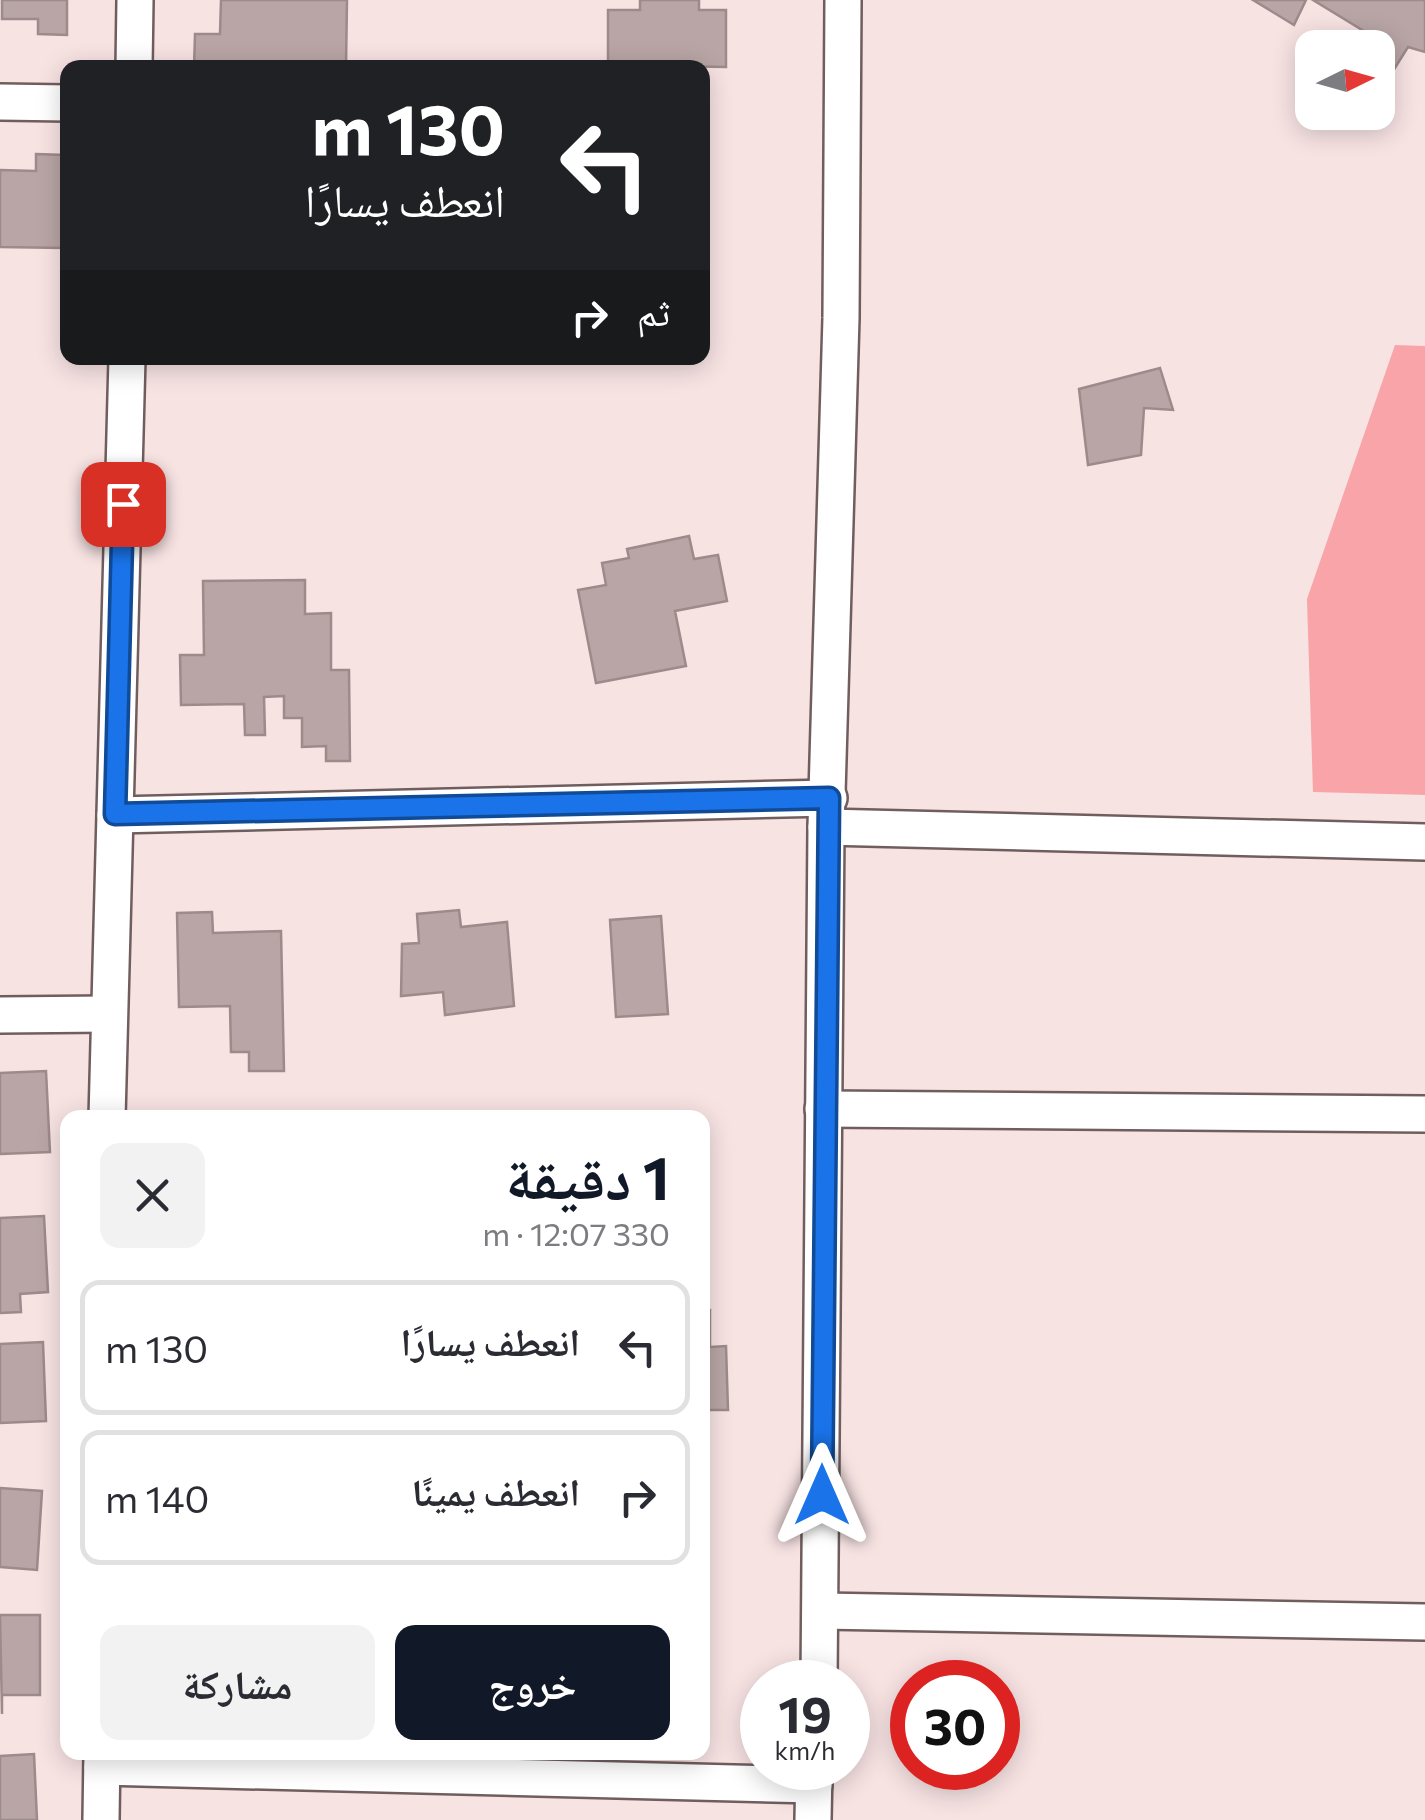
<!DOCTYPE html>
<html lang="ar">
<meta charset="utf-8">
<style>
body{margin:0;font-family:Commissioner,"Noto Naskh Arabic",sans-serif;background:#f2f2f3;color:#2b2b33;direction:rtl;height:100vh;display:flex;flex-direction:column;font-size:38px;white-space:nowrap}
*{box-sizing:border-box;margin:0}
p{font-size:32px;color:#7c7c81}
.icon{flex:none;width:55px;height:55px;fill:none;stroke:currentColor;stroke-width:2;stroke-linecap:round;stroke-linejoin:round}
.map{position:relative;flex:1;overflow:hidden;direction:ltr}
.details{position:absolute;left:60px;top:1110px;width:650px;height:650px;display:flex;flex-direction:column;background:#fff;border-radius:20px;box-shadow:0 5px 25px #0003;direction:rtl}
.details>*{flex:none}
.hud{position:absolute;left:60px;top:60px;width:650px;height:305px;border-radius:20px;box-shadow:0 5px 25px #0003;direction:rtl;background:#202124;color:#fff;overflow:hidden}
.needle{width:65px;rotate:85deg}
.fabs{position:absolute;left:1295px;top:30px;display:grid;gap:20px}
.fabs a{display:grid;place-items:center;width:100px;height:100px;border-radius:20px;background:#fff;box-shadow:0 5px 25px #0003;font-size:50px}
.speed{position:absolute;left:740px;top:1660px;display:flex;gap:20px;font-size:50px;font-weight:700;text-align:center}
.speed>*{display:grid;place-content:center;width:130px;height:130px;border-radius:50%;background:#fff;box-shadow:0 5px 25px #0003;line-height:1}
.speed small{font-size:25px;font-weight:400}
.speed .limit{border:15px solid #d22;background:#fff;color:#111}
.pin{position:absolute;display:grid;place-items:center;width:85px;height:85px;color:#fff;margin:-42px;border-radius:20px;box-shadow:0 5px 15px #0006}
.me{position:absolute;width:110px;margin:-55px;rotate:0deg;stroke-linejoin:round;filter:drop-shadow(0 0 8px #0008)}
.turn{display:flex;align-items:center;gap:35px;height:210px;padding:0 40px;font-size:45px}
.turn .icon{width:130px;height:130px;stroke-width:2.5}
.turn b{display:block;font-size:70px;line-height:85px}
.then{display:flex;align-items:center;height:95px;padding:0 40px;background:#0003;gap:20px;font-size:38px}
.round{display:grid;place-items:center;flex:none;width:105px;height:105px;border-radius:20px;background:#f2f2f3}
.summary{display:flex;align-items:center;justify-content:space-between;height:170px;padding:0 40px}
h1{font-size:60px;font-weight:700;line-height:75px;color:#111827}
.button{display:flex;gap:20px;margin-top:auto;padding:20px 40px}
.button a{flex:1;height:115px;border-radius:20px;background:#111827;color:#fff;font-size:40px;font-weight:700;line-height:115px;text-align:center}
.button a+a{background:#f2f2f3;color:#2b2b33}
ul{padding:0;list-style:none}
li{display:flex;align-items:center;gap:30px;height:135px;margin:0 20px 15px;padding:0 20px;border:5px solid #e1e1e2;border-radius:20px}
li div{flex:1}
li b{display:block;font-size:38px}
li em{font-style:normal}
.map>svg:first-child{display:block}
</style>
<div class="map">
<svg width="1425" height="1820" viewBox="0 0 1425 1820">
<rect width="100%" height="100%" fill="#f8e3e3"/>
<!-- green -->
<polygon fill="#f8a4a8" points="1395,345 1425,346 1425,795 1313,792 1307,599"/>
<!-- building -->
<g fill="#b9a5a5" stroke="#9d8a8a" stroke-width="2.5">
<polygon points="2,0 67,0 67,35 38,34 38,19 2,19"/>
<polygon points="221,0 347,0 346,68 194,68 195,34 220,34"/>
<polygon points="640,0 699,0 699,10 726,10 726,67 608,65 608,10 640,10"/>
<polygon points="1253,0 1306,0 1294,25"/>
<polygon points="1313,0 1425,0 1425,52 1408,47 1378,95 1378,48 1361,48 1367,33"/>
<polygon points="36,154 65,155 63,248 0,247 0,170 36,171"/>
<polygon points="1160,368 1173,410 1144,408 1141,455 1088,465 1079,389"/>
<polygon points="689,536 694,559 718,555 727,601 675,611 686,666 596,683 578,590 606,585 602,563 629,558 627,549"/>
<polygon points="305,580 305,614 331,613 331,670 349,670 350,761 326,761 326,746 302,747 302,718 284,718 284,696 264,697 265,735 245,735 244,704 181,705 180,655 204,655 203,581"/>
<polygon points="459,910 461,927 507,922 514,1006 445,1015 443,992 401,996 402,944 419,943 417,914"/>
<polygon points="212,912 213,933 281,931 284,1071 249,1071 249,1052 231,1052 230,1006 179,1007 177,913"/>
<polygon points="661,916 668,1014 616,1017 610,920"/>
<polygon points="46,1071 50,1152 0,1154 0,1073"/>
<polygon points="44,1216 48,1292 20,1294 21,1312 0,1313 0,1218"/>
<polygon points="702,1310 710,1310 710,1347 726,1346 728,1410 702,1410"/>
<polygon points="43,1342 46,1421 0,1423 0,1344"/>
<polygon points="0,1488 42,1491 37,1570 0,1567"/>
<polygon points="0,1615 40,1615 40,1695 2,1695 2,1714"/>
<polygon points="34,1754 37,1820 0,1820 0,1756"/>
</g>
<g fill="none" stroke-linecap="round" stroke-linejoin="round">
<!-- minor casing -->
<g stroke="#705e5f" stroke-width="40">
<g id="minor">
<polyline points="134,68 135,0"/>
<polyline points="0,102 68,103"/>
<polyline points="115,815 829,798"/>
<polyline points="826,827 1425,842"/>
<polyline points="0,1015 108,1014"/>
<polyline points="823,1109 1425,1114"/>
<polyline points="107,1118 127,358"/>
<polyline points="822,1611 1425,1622"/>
<polyline points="819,1682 826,827 841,318 843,0"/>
<polyline points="102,1767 814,1785"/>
<polyline points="101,1820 102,1752"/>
<polyline points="813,1820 814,1768"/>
</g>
</g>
<!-- minor -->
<use href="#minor" stroke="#fff" stroke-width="35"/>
</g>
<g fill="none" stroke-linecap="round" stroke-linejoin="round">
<!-- route casing -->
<g stroke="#114b97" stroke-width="25">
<polyline id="route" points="123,504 115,814 829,798 822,1495"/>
</g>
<!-- route -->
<use href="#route" stroke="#1a73e8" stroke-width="18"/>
</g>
</svg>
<div class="fabs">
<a><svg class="needle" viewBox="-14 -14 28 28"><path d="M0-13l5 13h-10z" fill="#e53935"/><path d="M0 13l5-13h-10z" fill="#7c7c81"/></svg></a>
</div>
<div class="speed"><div>19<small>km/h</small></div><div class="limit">30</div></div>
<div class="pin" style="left:123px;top:504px;background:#d93025"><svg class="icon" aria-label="arrive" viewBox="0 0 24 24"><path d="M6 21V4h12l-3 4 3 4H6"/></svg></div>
<svg class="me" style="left:822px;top:1495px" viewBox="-20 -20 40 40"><path d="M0-17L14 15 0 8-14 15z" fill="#1a73e8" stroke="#fff" stroke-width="4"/></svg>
<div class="hud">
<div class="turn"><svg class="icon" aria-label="left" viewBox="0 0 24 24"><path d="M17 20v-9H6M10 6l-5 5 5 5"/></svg><div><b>130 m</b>انعطف يسارًا</div></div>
<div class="then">ثم<svg class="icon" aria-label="right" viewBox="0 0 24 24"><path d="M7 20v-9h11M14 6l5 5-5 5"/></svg></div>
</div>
<section class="details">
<div class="summary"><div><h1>1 دقيقة</h1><p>330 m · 12:07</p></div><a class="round"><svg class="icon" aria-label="close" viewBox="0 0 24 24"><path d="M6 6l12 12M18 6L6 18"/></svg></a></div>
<ul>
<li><svg class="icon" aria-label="left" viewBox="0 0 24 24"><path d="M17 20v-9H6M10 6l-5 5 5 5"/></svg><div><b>انعطف يسارًا</b></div><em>130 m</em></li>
<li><svg class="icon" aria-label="right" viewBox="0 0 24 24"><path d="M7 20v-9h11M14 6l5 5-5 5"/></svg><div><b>انعطف يمينًا</b></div><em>140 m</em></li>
</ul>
<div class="button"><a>خروج</a><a>مشاركة</a></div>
</section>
</div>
